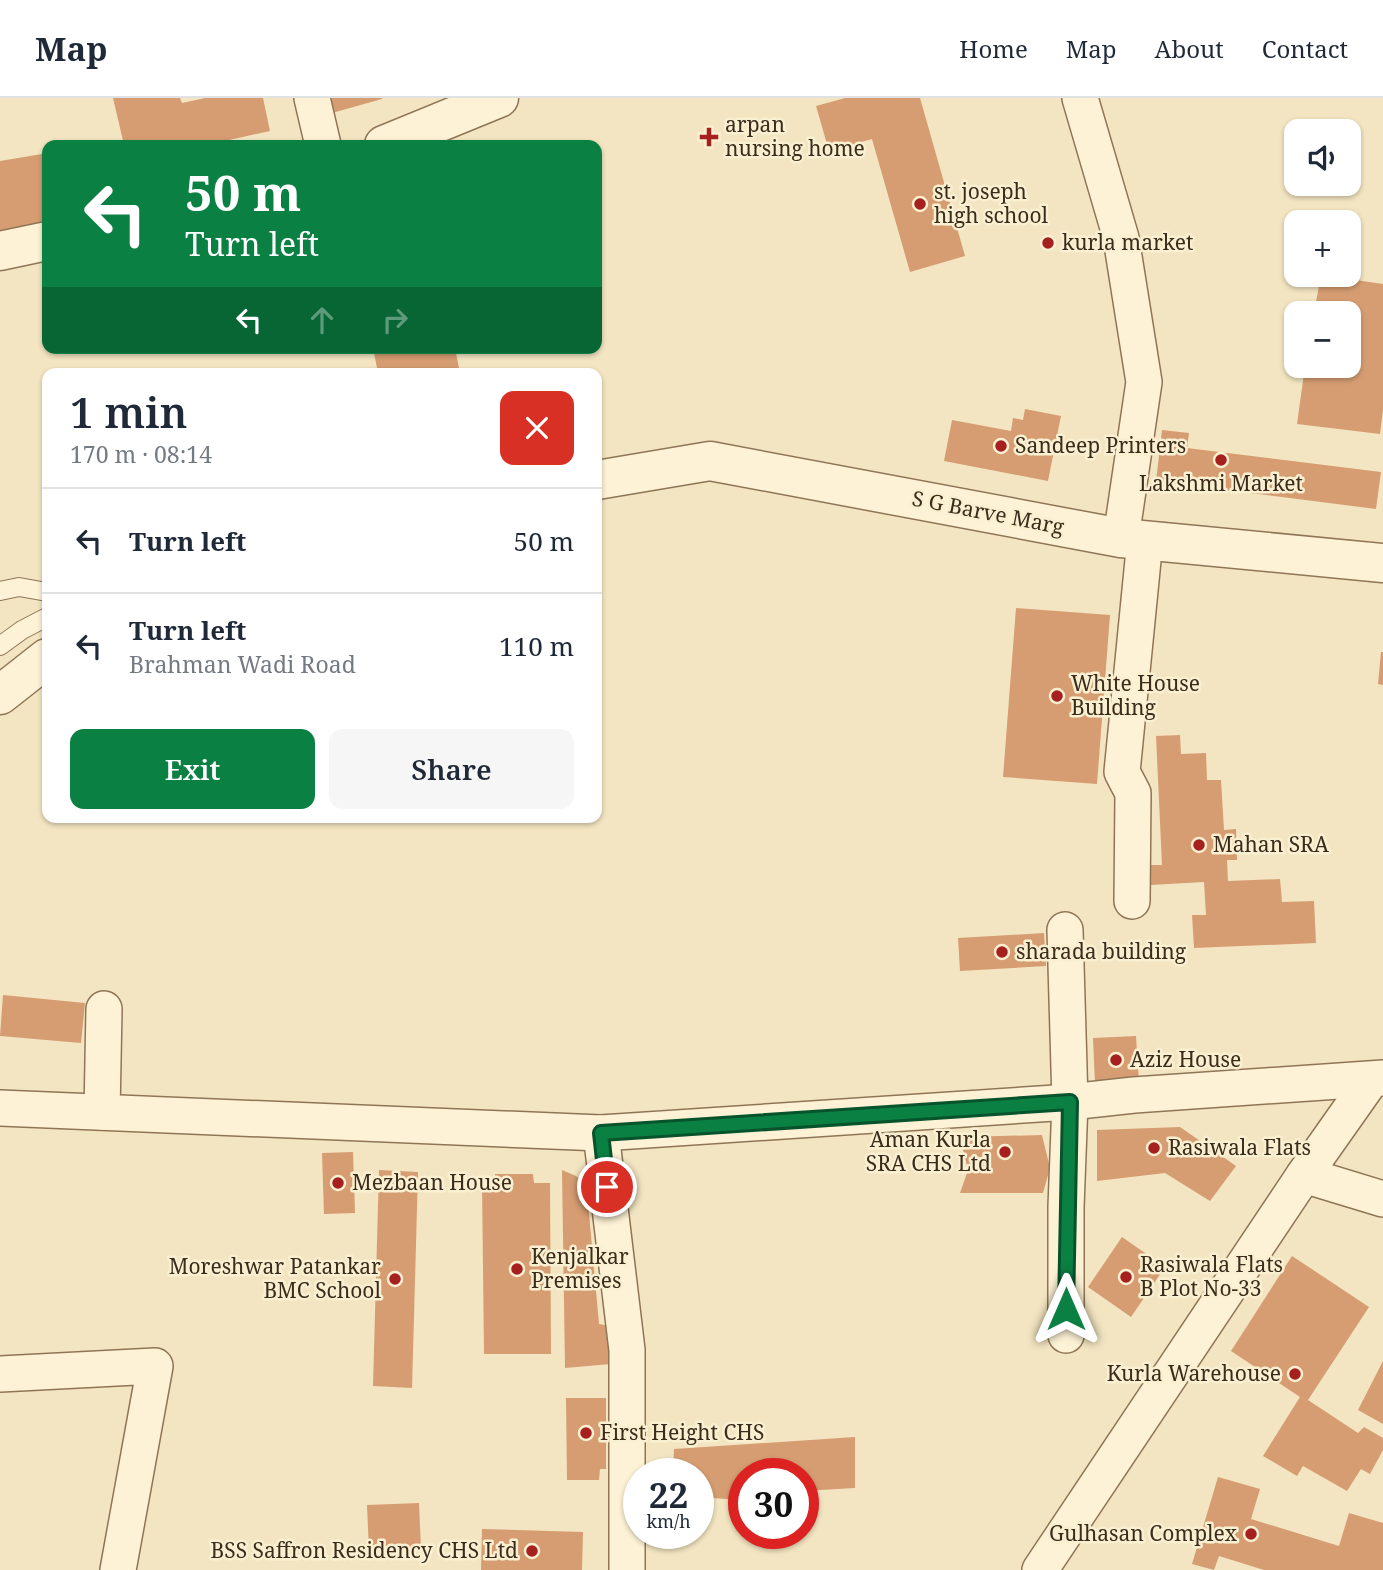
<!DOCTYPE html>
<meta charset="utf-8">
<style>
body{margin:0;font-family:"Noto Serif",serif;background:#f6f6f7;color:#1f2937;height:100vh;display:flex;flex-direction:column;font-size:26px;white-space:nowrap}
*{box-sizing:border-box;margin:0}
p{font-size:23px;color:#747a83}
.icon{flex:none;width:38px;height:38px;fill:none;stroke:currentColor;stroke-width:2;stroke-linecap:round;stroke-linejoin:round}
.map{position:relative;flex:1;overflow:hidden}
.details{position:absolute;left:42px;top:270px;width:560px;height:455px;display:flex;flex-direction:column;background:#fff;border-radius:14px;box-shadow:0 2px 5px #0004}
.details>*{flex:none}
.guide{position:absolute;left:42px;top:42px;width:560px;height:214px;border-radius:14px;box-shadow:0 2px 5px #0004;background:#0b8043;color:#fff;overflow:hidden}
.tools{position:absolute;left:1284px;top:21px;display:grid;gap:14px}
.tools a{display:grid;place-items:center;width:77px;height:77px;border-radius:14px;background:#fff;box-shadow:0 2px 5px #0004;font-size:35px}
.speed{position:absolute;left:623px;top:1360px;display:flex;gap:14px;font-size:35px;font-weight:700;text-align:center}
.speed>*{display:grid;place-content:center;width:91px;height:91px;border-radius:50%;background:#fff;box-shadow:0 2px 5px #0004;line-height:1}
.speed small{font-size:18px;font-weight:400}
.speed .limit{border:10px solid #d22;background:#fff;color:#111}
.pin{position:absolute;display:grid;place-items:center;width:60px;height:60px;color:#fff;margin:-30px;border:4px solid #fff;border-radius:50%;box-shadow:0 2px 7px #0007}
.me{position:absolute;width:77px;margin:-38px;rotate:0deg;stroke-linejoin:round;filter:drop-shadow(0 0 5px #0008)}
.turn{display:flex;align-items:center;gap:24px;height:147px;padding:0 28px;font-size:32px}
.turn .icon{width:91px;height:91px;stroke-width:2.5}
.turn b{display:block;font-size:49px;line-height:60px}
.lanes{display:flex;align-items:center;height:66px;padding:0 28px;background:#0003;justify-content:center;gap:35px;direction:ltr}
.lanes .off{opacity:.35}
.round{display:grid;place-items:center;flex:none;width:74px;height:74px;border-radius:14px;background:#f6f6f7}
.head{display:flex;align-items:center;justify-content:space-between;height:119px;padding:0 28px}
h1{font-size:42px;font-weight:600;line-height:52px}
.action{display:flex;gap:14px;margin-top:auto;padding:14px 28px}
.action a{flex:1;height:80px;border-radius:14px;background:#0b8043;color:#fff;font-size:28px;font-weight:600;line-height:80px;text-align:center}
.action a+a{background:#f6f6f7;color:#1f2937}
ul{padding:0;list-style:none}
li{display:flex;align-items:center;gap:21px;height:105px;padding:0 28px;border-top:2px solid #e0e1e3}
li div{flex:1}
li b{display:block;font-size:26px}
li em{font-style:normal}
header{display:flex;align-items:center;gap:42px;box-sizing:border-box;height:98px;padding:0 35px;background:#fff;border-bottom:2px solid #e0e1e3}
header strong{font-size:33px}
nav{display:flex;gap:38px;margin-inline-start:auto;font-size:24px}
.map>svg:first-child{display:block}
</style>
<header>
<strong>Map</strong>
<nav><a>Home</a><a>Map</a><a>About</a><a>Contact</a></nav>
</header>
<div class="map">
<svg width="1383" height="1472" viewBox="0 0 1383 1472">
<rect width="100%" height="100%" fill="#f3e5c1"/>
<!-- building -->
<g fill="#d69d72">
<polygon points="113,0 180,0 182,5 205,0 263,0 270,33 207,47 124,47"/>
<polygon points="328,0 382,0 382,1 332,15"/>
<polygon points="845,0 920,0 965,158 910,174 872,41 829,53 816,8"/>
<polygon points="42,56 47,94 47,136 0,143 0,63"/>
<polygon points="1321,177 1383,186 1383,312 1380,336 1297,326 1305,268 1349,268 1349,215 1314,215"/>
<polygon points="373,250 455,250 460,275 378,275"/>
<polygon points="250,270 251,275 230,275 230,273"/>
<polygon points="1025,311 1061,318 1048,383 944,363 952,322 1011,333 1013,320 1023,322"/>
<polygon points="1162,332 1189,335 1187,350 1381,374 1376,411 1156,383"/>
<polygon points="1016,510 1110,517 1097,686 1003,679"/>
<polygon points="1381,554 1383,554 1383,587 1378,586"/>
<polygon points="1180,637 1181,656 1206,655 1207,682 1221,682 1224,732 1236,731 1237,762 1227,762 1228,783 1280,781 1282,804 1314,803 1316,845 1194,850 1192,817 1206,817 1204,784 1150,787 1149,767 1162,767 1156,638"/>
<polygon points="1044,835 1046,868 960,873 958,840"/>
<polygon points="3,897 85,905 81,945 0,938"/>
<polygon points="1136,938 1139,984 1095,986 1093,940"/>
<polygon points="1180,1029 1236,1068 1210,1103 1165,1075 1097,1083 1097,1032"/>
<polygon points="1042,1037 1050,1070 1043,1095 960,1095 968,1072 960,1039"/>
<polygon points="353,1054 355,1115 324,1116 322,1055"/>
<polygon points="379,1072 418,1074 412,1290 373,1288"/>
<polygon points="562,1072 576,1078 583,1084 587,1093 599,1226 610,1228 611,1266 565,1270"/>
<polygon points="495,1076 533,1076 534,1085 550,1085 551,1256 484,1256 482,1085 495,1085"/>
<polygon points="1122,1139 1165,1169 1131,1219 1088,1189"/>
<polygon points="1292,1158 1369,1209 1308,1302 1358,1335 1364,1329 1383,1340 1383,1352 1370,1376 1361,1371 1347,1393 1303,1368 1297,1378 1263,1358 1300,1299 1231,1253"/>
<polygon points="1383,1263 1383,1326 1358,1312"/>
<polygon points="566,1300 606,1300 606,1371 600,1371 599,1382 567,1382"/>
<polygon points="855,1339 855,1390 803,1393 803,1376 744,1376 744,1396 741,1396 741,1402 698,1399 698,1376 673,1376 674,1351"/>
<polygon points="1218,1379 1260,1391 1251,1421 1339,1448 1349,1415 1383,1425 1383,1472 1264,1472 1219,1458 1214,1472 1192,1466"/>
<polygon points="419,1405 421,1451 369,1453 367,1407"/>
<polygon points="482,1431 583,1434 582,1472 481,1472"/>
</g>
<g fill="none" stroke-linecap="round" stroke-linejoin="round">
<!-- service casing -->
<g stroke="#8f7556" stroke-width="20">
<g id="service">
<polyline points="0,493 19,489 47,494"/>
<polyline points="0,548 22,532 47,519"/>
</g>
</g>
<!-- minor casing -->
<g stroke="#8f7556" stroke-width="38">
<g id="minor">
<polyline points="312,0 323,47"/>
<polyline points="1080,0 1121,140 1144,284 1121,440"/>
<polyline points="1132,803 1133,695 1122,674 1145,442"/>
<polyline points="1065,832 1070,1004 1066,1109 1066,1237"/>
<polyline points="0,1010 601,1035 1070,1004 1134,997 1383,980"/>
<polyline points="102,1014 104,911"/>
<polyline points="601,1035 627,1252 627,1472"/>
<polyline points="1304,1077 1383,1101"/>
<polyline points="0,1276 155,1268 118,1472"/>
<polyline points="1040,1472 1304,1077 1371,982"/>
</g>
</g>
<!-- tertiary casing -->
<g stroke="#8f7556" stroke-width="41">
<g id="tertiary">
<polyline points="384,47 499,0"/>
<polyline points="0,153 47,143"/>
<polyline points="597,382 710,363 1121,440 1383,465"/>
<polyline points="0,597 47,560"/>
</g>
</g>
<!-- service -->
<use href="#service" stroke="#fdf2d5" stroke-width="18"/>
<!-- minor -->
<use href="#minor" stroke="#fdf2d5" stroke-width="35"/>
<!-- tertiary -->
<use href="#tertiary" stroke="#fdf2d5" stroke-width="38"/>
</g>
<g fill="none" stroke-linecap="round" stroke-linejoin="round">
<!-- route casing -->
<g stroke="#07532c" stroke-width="18">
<polyline id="route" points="607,1089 601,1035 1070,1004 1066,1211"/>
</g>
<!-- route -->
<use href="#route" stroke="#0b8043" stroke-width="12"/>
</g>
<!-- markers -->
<g fill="#a5201e" stroke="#f9efd1" stroke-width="2.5">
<path d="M705.5 28.5h7v7h7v7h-7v7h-7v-7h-7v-7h7z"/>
<circle cx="920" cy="106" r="7"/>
<circle cx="1048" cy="145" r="7"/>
<circle cx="1001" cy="348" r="7"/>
<circle cx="1221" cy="362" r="7"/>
<circle cx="1057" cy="598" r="7"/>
<circle cx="1199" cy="747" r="7"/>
<circle cx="1002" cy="854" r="7"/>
<circle cx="1116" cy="962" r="7"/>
<circle cx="1154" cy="1050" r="7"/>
<circle cx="1005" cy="1054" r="7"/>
<circle cx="338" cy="1085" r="7"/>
<circle cx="517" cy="1171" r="7"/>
<circle cx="1126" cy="1179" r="7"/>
<circle cx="395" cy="1181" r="7"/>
<circle cx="1295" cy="1276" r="7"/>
<circle cx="586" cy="1335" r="7"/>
<circle cx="1251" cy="1436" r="7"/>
<circle cx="532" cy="1453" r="7"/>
</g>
<g text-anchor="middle" stroke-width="5" stroke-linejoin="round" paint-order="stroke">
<!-- poi labels -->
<g font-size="21" fill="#3d2c1c" stroke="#f9efd1" text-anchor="start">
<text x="725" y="34">arpan<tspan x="725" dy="24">nursing home</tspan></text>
<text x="934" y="101">st. joseph<tspan x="934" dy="24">high school</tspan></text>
<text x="1062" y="152">kurla market</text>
<text x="1015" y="355">Sandeep Printers</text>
<text x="1221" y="393" text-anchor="middle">Lakshmi Market</text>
<text x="1071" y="593">White House<tspan x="1071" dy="24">Building</tspan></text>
<text x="1213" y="754">Mahan SRA</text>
<text x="1016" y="861">sharada building</text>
<text x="1130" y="969">Aziz House</text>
<text x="991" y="1049" text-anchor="end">Aman Kurla<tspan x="991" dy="24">SRA CHS Ltd</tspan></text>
<text x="1168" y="1057">Rasiwala Flats</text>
<text x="352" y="1092">Mezbaan House</text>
<text x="531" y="1166">Kenjalkar<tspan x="531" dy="24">Premises</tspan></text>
<text x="1140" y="1174">Rasiwala Flats<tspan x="1140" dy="24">B Plot No-33</tspan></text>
<text x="381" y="1176" text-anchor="end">Moreshwar Patankar<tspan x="381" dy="24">BMC School</tspan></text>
<text x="1281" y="1283" text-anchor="end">Kurla Warehouse</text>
<text x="600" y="1342">First Height CHS</text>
<text x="1237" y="1443" text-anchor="end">Gulhasan Complex</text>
<text x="518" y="1460" text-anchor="end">BSS Saffron Residency CHS Ltd</text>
</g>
<!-- street labels -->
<g font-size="21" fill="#3d2c1c" stroke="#f9efd1">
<text transform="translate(988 415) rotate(11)" y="7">S G Barve Marg</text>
</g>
</g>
</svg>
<div class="tools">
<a><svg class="icon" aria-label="sound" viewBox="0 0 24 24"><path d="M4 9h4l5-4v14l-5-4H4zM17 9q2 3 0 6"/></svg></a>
<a>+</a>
<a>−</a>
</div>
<div class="speed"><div>22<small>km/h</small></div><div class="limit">30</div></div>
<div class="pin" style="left:607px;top:1089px;background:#d93025"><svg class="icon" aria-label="arrive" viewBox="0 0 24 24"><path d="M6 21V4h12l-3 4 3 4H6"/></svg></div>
<svg class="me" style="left:1066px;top:1211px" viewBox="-20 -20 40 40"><path d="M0-17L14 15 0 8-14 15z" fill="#0b8043" stroke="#fff" stroke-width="4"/></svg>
<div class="guide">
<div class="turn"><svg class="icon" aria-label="left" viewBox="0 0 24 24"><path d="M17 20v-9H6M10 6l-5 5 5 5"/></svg><div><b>50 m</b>Turn left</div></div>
<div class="lanes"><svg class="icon" aria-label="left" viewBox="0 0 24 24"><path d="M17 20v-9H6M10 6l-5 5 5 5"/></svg><svg class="icon off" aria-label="ahead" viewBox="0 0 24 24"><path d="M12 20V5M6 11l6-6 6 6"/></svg><svg class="icon off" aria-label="right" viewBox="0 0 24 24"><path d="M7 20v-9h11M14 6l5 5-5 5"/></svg></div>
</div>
<section class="details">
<div class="head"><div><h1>1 min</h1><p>170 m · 08:14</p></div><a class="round" style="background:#d93025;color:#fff"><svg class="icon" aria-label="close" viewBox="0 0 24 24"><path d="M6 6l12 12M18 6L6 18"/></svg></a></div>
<ul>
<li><svg class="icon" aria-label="left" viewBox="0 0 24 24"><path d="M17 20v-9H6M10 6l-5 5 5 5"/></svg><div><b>Turn left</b></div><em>50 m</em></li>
<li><svg class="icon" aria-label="left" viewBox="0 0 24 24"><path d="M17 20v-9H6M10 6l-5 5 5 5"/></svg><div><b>Turn left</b><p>Brahman Wadi Road</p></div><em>110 m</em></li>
</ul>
<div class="action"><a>Exit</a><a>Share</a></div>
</section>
</div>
